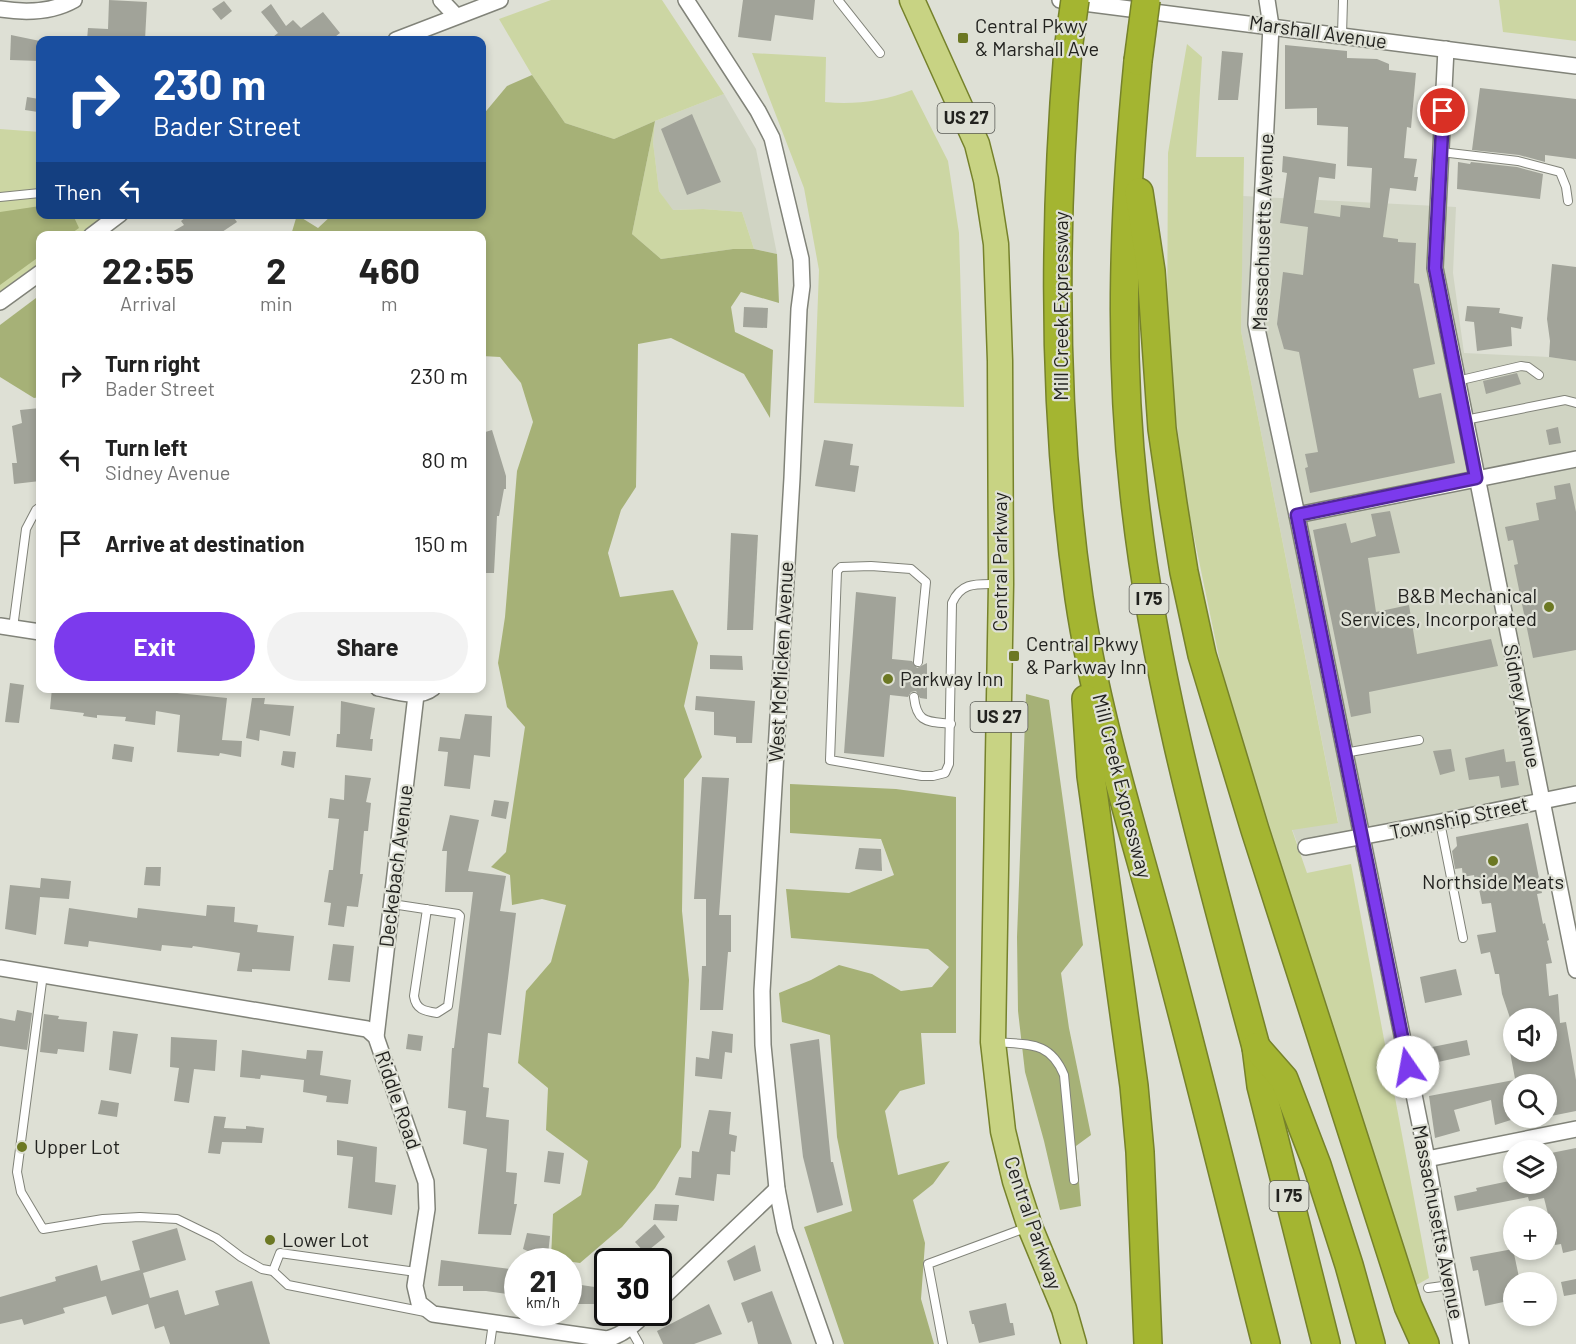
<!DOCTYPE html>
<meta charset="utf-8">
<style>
body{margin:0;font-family:Barlow,sans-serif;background:#f2f2f2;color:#222;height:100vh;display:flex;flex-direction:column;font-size:22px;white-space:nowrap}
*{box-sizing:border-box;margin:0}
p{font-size:20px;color:#767676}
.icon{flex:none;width:33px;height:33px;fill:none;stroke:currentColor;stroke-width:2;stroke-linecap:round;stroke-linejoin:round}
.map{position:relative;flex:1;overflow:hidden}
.drawer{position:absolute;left:36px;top:231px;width:450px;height:462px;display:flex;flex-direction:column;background:#fff;border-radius:12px;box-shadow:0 3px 9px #0003}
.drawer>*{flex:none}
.banner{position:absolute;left:36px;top:36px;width:450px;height:183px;border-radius:12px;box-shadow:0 3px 9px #0003;background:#1a4fa0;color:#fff;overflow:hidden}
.buttons{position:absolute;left:1503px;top:1008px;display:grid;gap:12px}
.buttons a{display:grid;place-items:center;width:54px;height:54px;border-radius:50%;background:#fff;box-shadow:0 3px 9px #0003;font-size:30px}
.speed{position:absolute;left:504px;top:1248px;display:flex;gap:12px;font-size:30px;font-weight:700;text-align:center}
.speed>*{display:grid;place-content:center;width:78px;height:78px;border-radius:50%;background:#fff;box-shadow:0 3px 9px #0003;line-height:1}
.speed small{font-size:15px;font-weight:400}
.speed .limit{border:3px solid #111;border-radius:9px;background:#fff;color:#111}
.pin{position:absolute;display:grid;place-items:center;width:51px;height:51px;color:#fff;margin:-26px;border:3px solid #fff;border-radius:50%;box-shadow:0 2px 6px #0007}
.me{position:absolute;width:66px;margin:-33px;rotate:348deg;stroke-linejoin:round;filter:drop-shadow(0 0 4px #0008)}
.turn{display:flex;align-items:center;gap:21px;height:126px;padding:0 18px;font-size:27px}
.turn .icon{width:78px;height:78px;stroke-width:2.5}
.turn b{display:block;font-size:42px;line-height:51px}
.then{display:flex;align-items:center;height:57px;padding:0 18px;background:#0003;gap:12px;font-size:22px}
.eta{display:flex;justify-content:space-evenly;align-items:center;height:102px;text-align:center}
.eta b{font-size:36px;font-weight:700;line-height:42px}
.primary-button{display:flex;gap:12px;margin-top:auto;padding:12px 18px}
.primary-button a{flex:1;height:69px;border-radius:36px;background:#7c3aed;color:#fff;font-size:24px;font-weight:700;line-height:69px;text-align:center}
.primary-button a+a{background:#f2f2f2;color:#222}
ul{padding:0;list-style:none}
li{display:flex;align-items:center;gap:18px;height:84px;padding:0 18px}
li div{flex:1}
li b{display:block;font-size:22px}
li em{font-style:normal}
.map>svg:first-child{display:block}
</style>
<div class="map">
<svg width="1576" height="1344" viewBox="0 0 1576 1344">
<rect width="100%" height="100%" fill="#dee0d5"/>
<!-- built -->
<g fill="#d0d4c3">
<polygon points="724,94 756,149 777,254 754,249 742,212 703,209 672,210 659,191 653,142 655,121"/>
<polygon points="1243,196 1456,207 1453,273 1464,353 1549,357 1576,361 1576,793 1299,848 1292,829 1338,822 1241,331"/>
</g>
<!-- green -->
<g fill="#ccd6a3">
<polygon points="551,0 662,0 724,94 655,121 653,142 659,191 673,210 703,209 742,212 754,249 733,249 661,259 632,234 655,121 614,139 565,123 532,75 499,19"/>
<polygon points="1499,0 1576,0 1576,41 1503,32"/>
<polygon points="1187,44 1202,57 1196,157 1244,157 1241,331 1338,823 1292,830 1307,873 1351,864 1429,1278 1413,1287 1225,686 1187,503 1167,349 1168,153"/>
<path d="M752,53L826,57L825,102C854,105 884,101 912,90L948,161L959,233L964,407L814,403L819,270L804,188Z"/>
<polygon points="0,129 40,132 40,214 120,215 91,235 40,236 40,271 0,294"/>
</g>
<!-- forest -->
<g fill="#a6b177">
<polygon points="532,75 565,123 614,139 655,121 632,234 661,259 733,249 754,249 777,254 779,303 741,292 731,307 735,332 773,350 770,418 744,374 671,338 638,344 636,487 621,510 608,553 620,597 673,590 698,643 684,706 702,757 684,779 682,911 689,980 681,1147 655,1188 622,1227 580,1263 551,1259 553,1214 581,1195 588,1161 546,1130 548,1088 518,1063 526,991 551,962 566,905 542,899 512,905 510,875 491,867 506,852 525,727 507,707 498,663 505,617 517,471 533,422 521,383 500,357 482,356 482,236 291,235 297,215 318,228 332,215 482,214 482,116 507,86"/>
<polygon points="40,206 40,214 73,215 79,228 69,235 40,236 40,256 0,285 0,212"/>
<polygon points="40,295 40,397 34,398 0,377 0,325"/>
<polygon points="1026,694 1049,700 1083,945 1061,973 1069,1028 1091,1135 1076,1146 1081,1206 1060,1210 1044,1141 1025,1072 1018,1011 1017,937"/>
<polygon points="790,784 896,789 956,797 956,1033 921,1033 925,1084 900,1091 885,1111 898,1175 950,1161 933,1184 913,1200 925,1243 921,1299 934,1344 844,1344 804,1227 852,1211 837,1137 830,1035 782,1022 779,993 811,980 839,965 872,974 901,991 932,987 949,967 928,949 791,938 786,889 849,893 894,875 881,839 790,833"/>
</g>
<!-- building -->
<g fill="#a1a399">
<polygon points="109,0 147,2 145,40 87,40 88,28 108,29"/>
<polygon points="743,0 815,0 813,20 775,15 771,41 738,37"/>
<polygon points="224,1 232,11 221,20 212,9"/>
<polygon points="271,4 286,26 293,20 301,28 323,12 340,33 331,40 269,40 278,33 261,12"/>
<polygon points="11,35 40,41 40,61 10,60"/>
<polygon points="1285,45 1347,51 1347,58 1377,59 1389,64 1389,70 1416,73 1411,128 1407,127 1404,158 1417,159 1414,177 1418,177 1416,191 1390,188 1383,237 1398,239 1398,242 1416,243 1414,283 1419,284 1435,364 1413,369 1419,398 1441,393 1455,463 1310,493 1305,468 1308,467 1305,454 1318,452 1299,352 1284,349 1277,324 1283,272 1303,275 1308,227 1280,223 1287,173 1282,172 1283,156 1336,164 1335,179 1319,177 1314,213 1340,217 1341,205 1370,208 1372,168 1347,166 1348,127 1317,125 1317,108 1285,109"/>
<polygon points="1222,51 1243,53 1238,100 1218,100"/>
<polygon points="1480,88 1576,99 1576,159 1545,155 1545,162 1519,155 1472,150"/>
<polygon points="27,97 39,99 38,112 25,110"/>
<polygon points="692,114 721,182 687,195 661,129"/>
<polygon points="1458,162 1470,164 1471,162 1517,167 1543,174 1540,199 1457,189"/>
<polygon points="190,214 231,214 237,222 216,236 165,236 184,225 181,221"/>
<polygon points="1552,264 1576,267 1576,361 1549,357 1550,341 1547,319"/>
<polygon points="1467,306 1500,308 1499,313 1523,317 1521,329 1511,327 1512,346 1477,351 1474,322 1465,321"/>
<polygon points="744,307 768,308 767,328 743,327"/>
<polygon points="1517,373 1521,384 1486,394 1483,381"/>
<polygon points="40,408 40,481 14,484 12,463 17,463 12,426 22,423 20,410"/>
<polygon points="1558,427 1561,443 1549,445 1546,430"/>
<polygon points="492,430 506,476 506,489 504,489 499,516 497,516 494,573 482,573 482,433"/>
<polygon points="824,440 853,444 850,465 859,466 855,492 815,486"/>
<polygon points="1570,483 1576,512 1576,650 1533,658 1514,565 1518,564 1513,540 1508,541 1505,527 1539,520 1536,503 1556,499 1554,486"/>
<polygon points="1390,511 1400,553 1368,558 1376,612 1409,605 1417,654 1491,639 1498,666 1369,692 1371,713 1351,717 1313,530 1346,523 1351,543 1376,536 1371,514"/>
<polygon points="731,533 758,535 753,630 727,630"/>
<polygon points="856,592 896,597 892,659 912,661 917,668 927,663 927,699 920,698 916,691 911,692 908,697 890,695 884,757 844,753"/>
<polygon points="710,655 742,656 743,670 710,669"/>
<polygon points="10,683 24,685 19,723 5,722"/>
<polygon points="52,688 178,688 177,693 227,698 222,740 242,741 241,757 220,753 219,756 177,752 180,715 156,711 155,725 125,721 126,717 97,715 97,718 83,716 84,713 50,709"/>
<polygon points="696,696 755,701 752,743 736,743 736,737 714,735 714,712 695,710"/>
<polygon points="252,698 265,698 264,704 294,706 290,736 260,730 259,741 246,738"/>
<polygon points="341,701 375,708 370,739 373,739 372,751 336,747 337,734 340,734"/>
<polygon points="465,714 492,716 490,757 474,755 470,789 444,786 448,752 438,751 440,737 460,739"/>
<polygon points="114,744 134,747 132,762 112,759"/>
<polygon points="1451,749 1455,771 1440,775 1433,751"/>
<polygon points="1504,749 1506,762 1515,761 1519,785 1501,788 1499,776 1469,780 1465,758"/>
<polygon points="283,751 296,752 294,768 281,765"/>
<polygon points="345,775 371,778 366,802 371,803 368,831 364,831 360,874 363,874 358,907 347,906 344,927 328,925 331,903 324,902 329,870 333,870 339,819 328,818 330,798 344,800"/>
<polygon points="702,777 729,778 719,915 731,915 731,952 728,952 723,1010 700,1010 702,966 706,966 706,899 694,899"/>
<polygon points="494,800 509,802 506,819 491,816"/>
<polygon points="450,815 479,820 468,871 506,876 500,911 516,913 501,1035 488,1033 483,1087 489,1088 486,1117 509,1120 506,1172 517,1173 514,1204 517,1204 511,1235 478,1234 487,1149 463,1144 466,1111 448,1108 452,1048 454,1048 473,892 445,892 447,851 442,851"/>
<polygon points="1528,823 1542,893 1537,894 1543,924 1545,923 1549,940 1547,941 1552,963 1546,964 1549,996 1558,994 1560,1023 1566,1022 1576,1080 1576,1111 1546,1117 1546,1084 1516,1084 1510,1052 1546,1052 1546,1014 1527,1018 1510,1018 1502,994 1499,974 1495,974 1490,952 1481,954 1477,935 1496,932 1491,903 1482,904 1478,884 1476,885 1474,875 1463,877 1462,868 1455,869 1452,851 1457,846 1456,837"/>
<polygon points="859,848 881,849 882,871 855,869"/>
<polygon points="146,867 161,867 160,886 144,885"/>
<polygon points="41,878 71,881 69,899 40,897 36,935 5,929 10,885 40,888"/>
<polygon points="207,905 235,907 234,922 258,925 257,932 294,936 290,971 252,969 252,972 237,971 240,953 193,946 192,948 162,945 161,951 89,941 88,947 64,944 69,908 137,918 138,908 206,916"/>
<polygon points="333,944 354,946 350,982 328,980"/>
<polygon points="1456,969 1462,995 1425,1003 1420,977"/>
<polygon points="17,1010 32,1013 27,1050 0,1046 0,1018 15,1021"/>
<polygon points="44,1014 59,1016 58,1019 87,1022 84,1052 58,1049 57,1054 40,1052"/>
<polygon points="113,1031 138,1034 131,1074 109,1070"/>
<polygon points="712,1031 733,1034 732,1053 725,1052 722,1079 695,1076 696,1057 709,1059"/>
<polygon points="408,1034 423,1036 421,1051 406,1049"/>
<polygon points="171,1037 217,1040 215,1071 194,1069 189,1103 174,1101 179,1068 170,1067"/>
<polygon points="819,1039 831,1162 833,1162 843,1205 817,1213 803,1157 790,1044"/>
<polygon points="1467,1040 1470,1055 1429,1064 1427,1048"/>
<polygon points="242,1050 306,1059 307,1050 323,1051 320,1075 351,1080 348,1104 326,1102 327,1096 303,1092 304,1080 261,1075 260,1079 240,1077"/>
<polygon points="1514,1080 1514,1119 1495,1125 1491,1100 1454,1110 1460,1131 1435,1138 1429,1096"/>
<polygon points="101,1100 119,1103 117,1117 98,1114"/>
<polygon points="709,1110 731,1112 729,1134 737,1136 735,1152 731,1151 730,1175 717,1174 714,1201 675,1195 679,1177 691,1178 692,1151 699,1152"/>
<polygon points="214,1116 226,1117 224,1128 246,1129 246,1126 264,1128 262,1143 222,1142 220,1154 208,1153"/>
<polygon points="337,1140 377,1147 375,1182 396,1185 392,1215 348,1208 353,1157 337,1155"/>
<polygon points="1576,1148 1576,1250 1563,1253 1561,1244 1555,1245 1550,1214 1548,1214 1544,1198 1529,1201 1528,1197 1457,1211 1454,1196 1477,1191 1476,1188 1514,1180 1514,1184 1546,1184 1546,1154"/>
<polygon points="548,1151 564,1153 560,1184 544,1182"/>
<polygon points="655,1204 679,1205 677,1221 653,1220"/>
<polygon points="655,1224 665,1237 645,1253 635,1242"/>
<polygon points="177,1228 186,1260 143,1273 150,1298 178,1290 185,1315 219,1305 215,1291 252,1281 270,1344 170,1344 164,1326 155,1329 148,1304 112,1315 106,1296 63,1308 65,1313 24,1325 22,1319 0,1324 0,1297 56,1281 55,1277 97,1265 101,1281 140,1270 132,1241"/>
<polygon points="527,1233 550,1236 548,1255 532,1253 523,1249"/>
<polygon points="755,1245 761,1271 734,1281 727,1261"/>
<polygon points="1513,1249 1520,1282 1514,1282 1514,1288 1506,1289 1508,1301 1485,1306 1478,1270 1473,1271 1470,1257"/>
<polygon points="441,1260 518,1270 518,1292 507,1290 507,1294 486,1291 463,1291 463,1286 438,1286"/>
<polygon points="1576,1279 1576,1294 1564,1296 1561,1282"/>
<polygon points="568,1283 608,1289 608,1304 568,1304"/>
<polygon points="772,1291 779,1310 792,1344 758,1344 752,1321 748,1323 741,1303"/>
<polygon points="1006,1303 1010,1323 1013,1323 1015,1335 979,1343 974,1324 972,1324 969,1311"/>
<polygon points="709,1304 722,1334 694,1344 663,1344 657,1331"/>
</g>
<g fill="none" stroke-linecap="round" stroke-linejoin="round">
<!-- service casing -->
<g stroke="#818379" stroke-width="10">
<g id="service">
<polyline points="838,0 880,53"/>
<polyline points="1342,35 1343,0"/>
<polyline points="1441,152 1518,161 1560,172 1566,187 1568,201"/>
<polyline points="0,197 40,193"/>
<polyline points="1457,381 1521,366 1528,367 1539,375"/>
<polyline points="1465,420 1565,400 1576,403"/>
<polyline points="13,628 26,529 36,510 40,507"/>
<path d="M918,662L926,582L911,569L871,566L841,567L837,571L830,760L922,776H933L945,773L949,764L952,603C961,582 976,584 997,584"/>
<path d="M914,697C917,724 928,721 951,724"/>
<polyline points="1344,753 1419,740"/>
<polyline points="1440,822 1463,938"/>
<path d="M392,904L458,914L460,916L448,1006L437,1013C425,1011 416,1010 414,996L427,909"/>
<polyline points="43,974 17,1172 21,1192 43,1229 103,1219 140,1217 177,1219 216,1238 241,1257 262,1269 273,1271 288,1285 425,1312"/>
<path d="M997,1042C1029,1045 1050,1041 1064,1075L1074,1180"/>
<polyline points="273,1271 280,1253 416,1272"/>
<polyline points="1428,1288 1450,1285"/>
<polyline points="630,1328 639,1344"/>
<polyline points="490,1344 493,1323"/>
<polyline points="943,1344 928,1264 1028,1227"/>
</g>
</g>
<!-- minor casing -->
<g stroke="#818379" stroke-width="18">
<g id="minor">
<polyline points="441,0 456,16"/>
<polyline points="686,0 758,111 772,138 801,259 802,286 799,309 792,478 762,991 763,1045 777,1189 785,1230 825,1344"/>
<polyline points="1060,0 1576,66"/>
<polyline points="1267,0 1271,26 1256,324 1297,515 1427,1159 1461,1344"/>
<path d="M0,9C25,13 51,13 74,0"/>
<polyline points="396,40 500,0"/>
<polyline points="1446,49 1435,268 1576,970"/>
<polyline points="91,236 120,214"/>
<polyline points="0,302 40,273"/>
<polyline points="1297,515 1576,459"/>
<polyline points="0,626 40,632"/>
<path d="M378,688C395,691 418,700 433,688"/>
<polyline points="1306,847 1440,822 1576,794"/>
<path d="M0,968L367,1029L376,1037L426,1182L427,1209L415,1286L419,1303L433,1314L607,1339C623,1335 635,1324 647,1312"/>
<polyline points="376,1037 416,695"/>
<polyline points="1427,1159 1576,1129"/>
<polyline points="658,1302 777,1189"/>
</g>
</g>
<!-- primary casing -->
<g stroke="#76822b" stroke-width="27">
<polyline id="primary" points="912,0 977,144 986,180 996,244 1000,361 1001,584 993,1042 1003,1131 1015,1181 1030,1227 1064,1309 1074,1344"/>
</g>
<!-- motorway casing -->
<g stroke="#76822b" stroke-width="30">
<g id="motorway">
<path d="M1068,50C1053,230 1053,419 1079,598C1097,719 1135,835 1166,952C1201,1083 1233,1214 1266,1344"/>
<path d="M1138,61C1124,205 1118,347 1134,492C1154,681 1207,864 1256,1047L1261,1086L1326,1344"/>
<polyline points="1139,192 1151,271 1162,429 1173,504 1184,572 1202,655 1255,830 1408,1306 1425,1344"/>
<polyline points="1086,699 1091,776 1134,1086 1140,1152 1148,1344"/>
<polyline points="1256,1047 1284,1079 1317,1165 1349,1265 1371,1344"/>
</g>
</g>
<!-- service -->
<use href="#service" stroke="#fff" stroke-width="8"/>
<!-- minor -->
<use href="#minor" stroke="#fff" stroke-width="15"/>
<!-- primary -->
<use href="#primary" stroke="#c8d383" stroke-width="24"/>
<!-- motorway -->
<use href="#motorway" stroke="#a4b531" stroke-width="27"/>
<!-- motorway-bridge casing -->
<g stroke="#76822b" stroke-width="30" stroke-linecap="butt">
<g id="motorway-bridge">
<polyline points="1068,50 1075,0"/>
<polyline points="1138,61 1146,0"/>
</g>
</g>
<!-- motorway-bridge -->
<use href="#motorway-bridge" stroke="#a4b531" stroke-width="27"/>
</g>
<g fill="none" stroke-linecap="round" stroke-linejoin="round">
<!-- route casing -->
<g stroke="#51269a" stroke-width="15">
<polyline id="route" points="1408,1067 1297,515 1476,478 1435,268 1443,111"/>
</g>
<!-- route -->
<use href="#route" stroke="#7c3aed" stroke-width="10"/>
</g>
<!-- markers -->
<g fill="#6c7823" stroke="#dee0d5" stroke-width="2">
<rect x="957" y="32" width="12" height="12" rx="3"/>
<circle cx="1549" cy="607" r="6"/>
<rect x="1008" y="650" width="12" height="12" rx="3"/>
<circle cx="888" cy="679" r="6"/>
<circle cx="1493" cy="861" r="6"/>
<circle cx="22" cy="1147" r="6"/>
<circle cx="270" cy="1240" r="6"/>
</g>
<g text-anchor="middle" stroke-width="4.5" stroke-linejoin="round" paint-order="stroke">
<!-- shield labels -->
<g fill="#dee0d5" stroke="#5a5b56" stroke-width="1.5">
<rect x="937.5" y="103" width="57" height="30" rx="4.5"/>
<rect x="1129.5" y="584" width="39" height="30" rx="4.5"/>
<rect x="970.5" y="702" width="57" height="30" rx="4.5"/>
<rect x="1269.5" y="1181" width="39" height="30" rx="4.5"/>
</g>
<g font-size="18" font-weight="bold" fill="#22221f">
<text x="966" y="124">US 27</text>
<text x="1149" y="605">I 75</text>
<text x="999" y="723">US 27</text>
<text x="1289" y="1202">I 75</text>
</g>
<!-- poi labels -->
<g font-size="20" fill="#22221f" stroke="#dee0d5" text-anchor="start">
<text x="975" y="33">Central Pkwy<tspan x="975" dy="23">&amp; Marshall Ave</tspan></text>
<text x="1537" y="603" text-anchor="end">B&amp;B Mechanical<tspan x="1537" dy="23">Services, Incorporated</tspan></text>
<text x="1026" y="651">Central Pkwy<tspan x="1026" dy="23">&amp; Parkway Inn</tspan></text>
<text x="900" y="686">Parkway Inn</text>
<text x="1493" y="889" text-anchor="middle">Northside Meats</text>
<text x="34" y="1154">Upper Lot</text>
<text x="282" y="1247">Lower Lot</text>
</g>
<!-- street labels -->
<g font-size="20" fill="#22221f" stroke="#dee0d5">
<text transform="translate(1318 32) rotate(8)" y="7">Marshall Avenue</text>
<text transform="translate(1263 232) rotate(-88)" y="7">Massachusetts Avenue</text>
<text transform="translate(1061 306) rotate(-90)" y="7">Mill Creek Expressway</text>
<text transform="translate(1000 562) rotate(-90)" y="7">Central Parkway</text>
<text transform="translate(781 662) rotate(-87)" y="7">West McMicken Avenue</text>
<text transform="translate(1522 706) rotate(79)" y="7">Sidney Avenue</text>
<text transform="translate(1122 786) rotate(76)" y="7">Mill Creek Expressway</text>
<text transform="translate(1459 818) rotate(-12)" y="7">Township Street</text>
<text transform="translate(396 866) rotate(-83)" y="7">Deckebach Avenue</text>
<text transform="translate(398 1100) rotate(71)" y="7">Riddle Road</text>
<text transform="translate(1438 1222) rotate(79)" y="7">Massachusetts Avenue</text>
<text transform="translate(1033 1223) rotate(71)" y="7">Central Parkway</text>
</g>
</g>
</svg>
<div class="buttons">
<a><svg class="icon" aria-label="sound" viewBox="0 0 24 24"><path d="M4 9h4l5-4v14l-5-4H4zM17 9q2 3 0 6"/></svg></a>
<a><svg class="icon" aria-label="search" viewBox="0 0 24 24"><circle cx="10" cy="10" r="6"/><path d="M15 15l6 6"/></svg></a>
<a><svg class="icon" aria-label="layers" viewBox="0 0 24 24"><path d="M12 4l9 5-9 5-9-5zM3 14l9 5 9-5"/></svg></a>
<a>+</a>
<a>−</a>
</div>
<div class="speed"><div>21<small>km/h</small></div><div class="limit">30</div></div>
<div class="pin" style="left:1443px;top:111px;background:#d93025"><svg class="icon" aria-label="arrive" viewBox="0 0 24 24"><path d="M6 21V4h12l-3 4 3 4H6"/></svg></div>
<svg class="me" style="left:1408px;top:1067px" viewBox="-20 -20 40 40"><circle r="19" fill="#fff"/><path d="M0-13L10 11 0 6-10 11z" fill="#7c3aed"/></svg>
<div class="banner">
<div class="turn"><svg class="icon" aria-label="right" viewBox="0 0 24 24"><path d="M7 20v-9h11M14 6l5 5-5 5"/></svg><div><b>230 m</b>Bader Street</div></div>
<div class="then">Then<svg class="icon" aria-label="left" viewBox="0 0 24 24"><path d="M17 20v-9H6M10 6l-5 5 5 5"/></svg></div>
</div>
<section class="drawer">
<div class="eta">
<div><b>22:55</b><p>Arrival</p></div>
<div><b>2</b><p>min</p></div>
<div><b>460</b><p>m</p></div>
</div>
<ul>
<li><svg class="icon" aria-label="right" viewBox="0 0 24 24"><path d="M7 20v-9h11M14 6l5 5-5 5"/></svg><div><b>Turn right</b><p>Bader Street</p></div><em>230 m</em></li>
<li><svg class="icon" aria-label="left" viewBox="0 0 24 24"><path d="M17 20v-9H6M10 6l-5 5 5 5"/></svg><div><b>Turn left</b><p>Sidney Avenue</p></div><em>80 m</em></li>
<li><svg class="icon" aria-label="arrive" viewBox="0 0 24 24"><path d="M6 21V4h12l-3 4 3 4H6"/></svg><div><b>Arrive at destination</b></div><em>150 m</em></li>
</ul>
<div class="primary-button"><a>Exit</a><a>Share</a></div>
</section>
</div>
